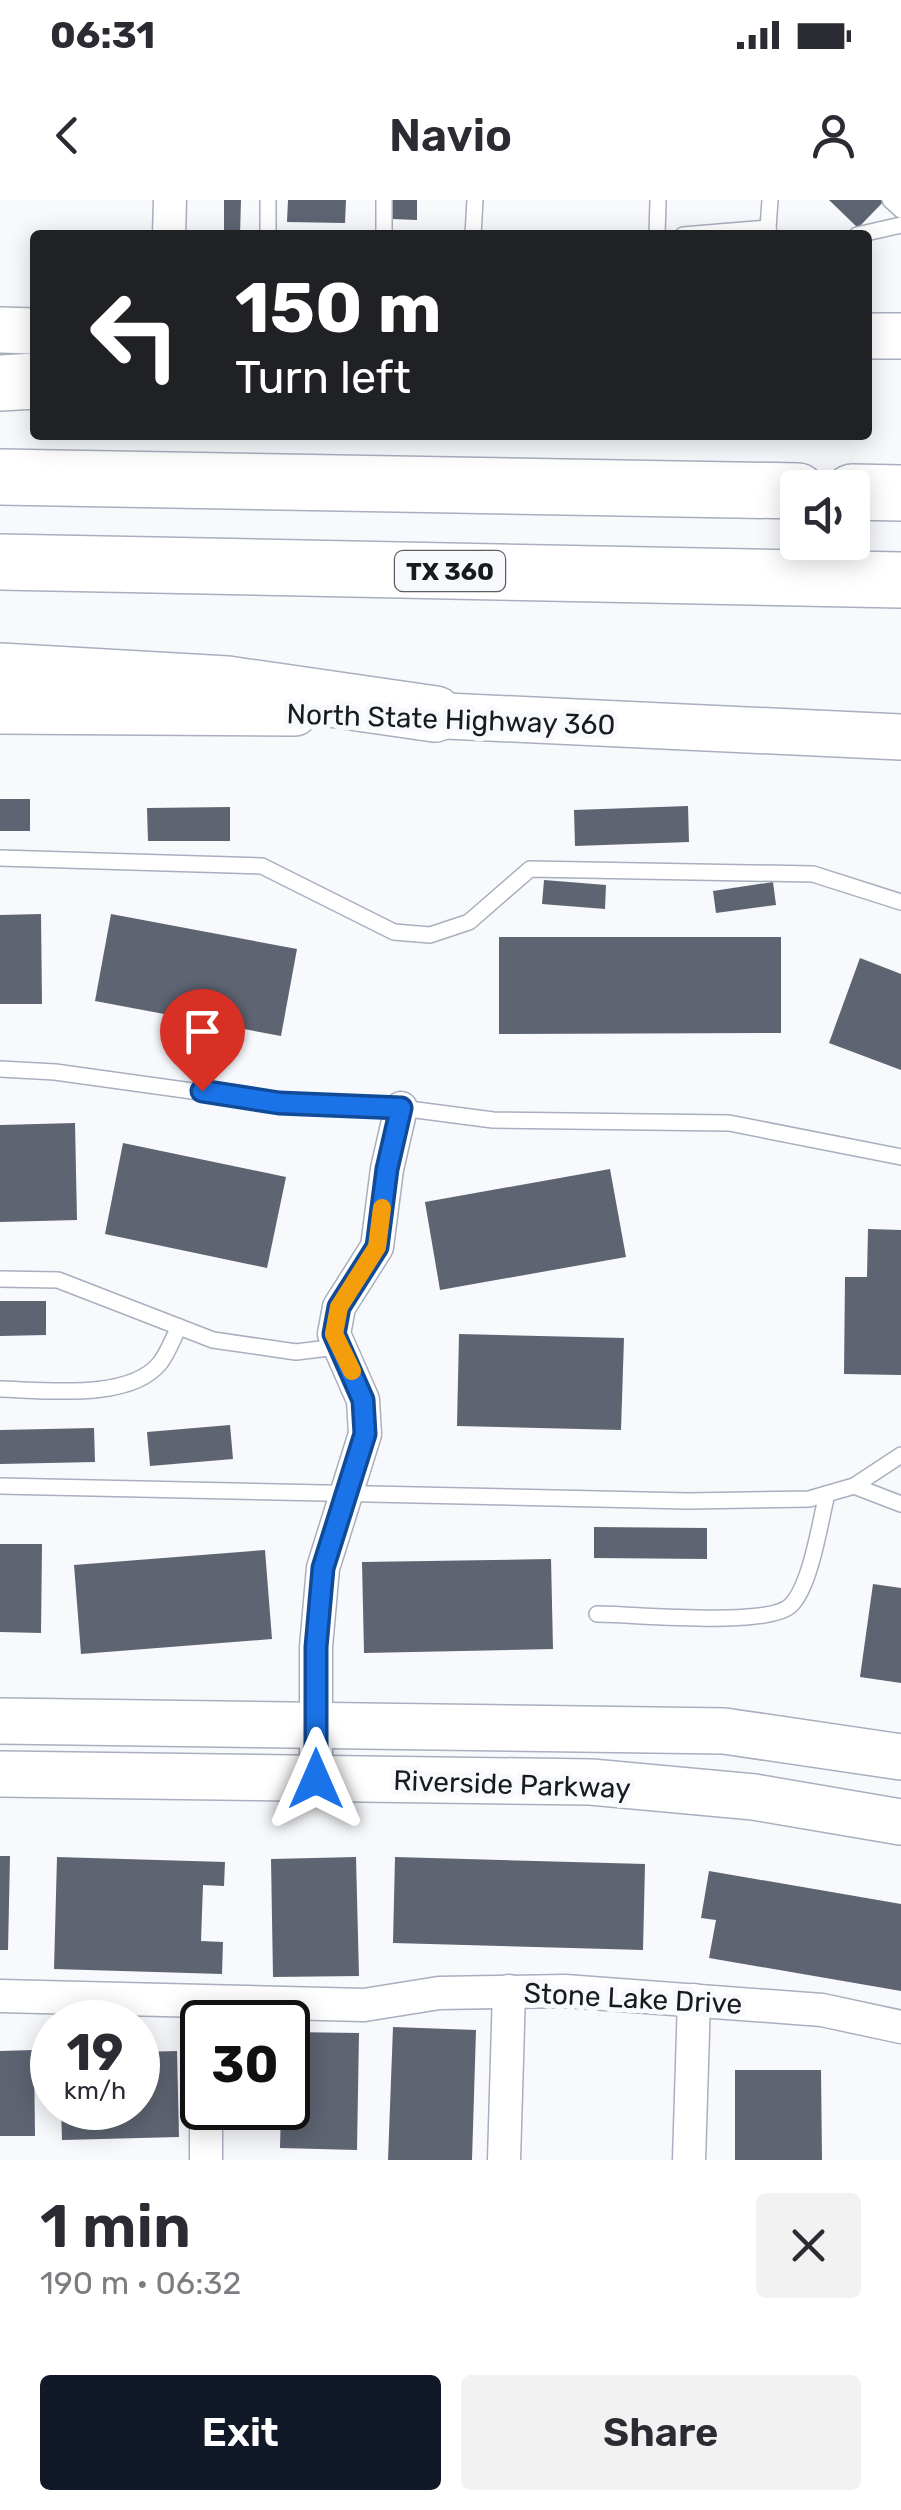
<!DOCTYPE html>
<meta charset="utf-8">
<style>
body{margin:0;font-family:Rubik,sans-serif;background:#f2f2f3;color:#2b2b33;height:100vh;display:flex;flex-direction:column;font-size:38px;white-space:nowrap}
*{box-sizing:border-box;margin:0}
p{font-size:32px;color:#7c7c81}
.icon{flex:none;width:55px;height:55px;fill:none;stroke:currentColor;stroke-width:2;stroke-linecap:round;stroke-linejoin:round}
.map{position:relative;height:1960px;overflow:hidden}
.sheet{display:flex;flex-direction:column;background:#fff;flex:1}
.sheet>*{flex:none}
.banner{position:absolute;left:30px;top:30px;width:842px;height:210px;border-radius:10px;box-shadow:0 5px 25px #0003;background:#202124;color:#fff;overflow:hidden}
.tools{position:absolute;left:780px;top:270px;display:grid;gap:20px}
.tools a{display:grid;place-items:center;width:90px;height:90px;border-radius:10px;background:#fff;box-shadow:0 5px 25px #0003;font-size:50px}
.speed{position:absolute;left:30px;top:1800px;display:flex;gap:20px;font-size:50px;font-weight:700;text-align:center}
.speed>*{display:grid;place-content:center;width:130px;height:130px;border-radius:50%;background:#fff;box-shadow:0 5px 25px #0003;line-height:1}
.speed small{font-size:25px;font-weight:400}
.speed .limit{border:5px solid #111;border-radius:15px;background:#fff;color:#111}
.pin{position:absolute;display:grid;place-items:center;width:85px;height:85px;color:#fff;margin:-102px -42px;border-radius:50% 50% 50% 0;rotate:-45deg;box-shadow:0 0 10px #0007}
.pin .icon{rotate:45deg}
.me{position:absolute;width:110px;margin:-55px;rotate:0deg;stroke-linejoin:round;filter:drop-shadow(0 0 8px #0008)}
.turn{display:flex;align-items:center;gap:35px;height:210px;padding:0 40px;font-size:45px}
.turn .icon{width:130px;height:130px;stroke-width:2.5}
.turn b{display:block;font-size:70px;line-height:85px}
.round{display:grid;place-items:center;flex:none;width:105px;height:105px;border-radius:10px;background:#f2f2f3}
.headline{display:flex;align-items:center;justify-content:space-between;height:170px;padding:0 40px}
h1{font-size:60px;font-weight:600;line-height:75px}
.button{display:flex;gap:20px;margin-top:auto;padding:20px 40px}
.button a{flex:1;height:115px;border-radius:10px;background:#111827;color:#fff;font-size:40px;font-weight:600;line-height:115px;text-align:center}
.button a+a{background:#f2f2f3;color:#2b2b33}
.status{display:flex;justify-content:space-between;align-items:center;height:70px;padding:0 50px;background:#fff;direction:ltr}
.status svg{height:28px;fill:currentColor}
header{display:flex;justify-content:space-between;align-items:center;height:130px;padding:0 40px;background:#fff;font-size:45px;font-weight:600}
.map>svg:first-child{display:block}
</style>
<div class="status"><b>06:31</b><svg viewBox="0 0 49 12"><path d="M0 12V9h3v3zM5 12V6h3v6zM10 12V3h3v9zM15 12V0h3v12zM26 1h20v11H26zM47 4h2v5h-2z"/></svg></div>
<header><svg class="icon" aria-label="back" viewBox="0 0 24 24"><path d="M15 5l-7 7 7 7"/></svg>Navio<svg class="icon" aria-label="person" viewBox="0 0 24 24"><circle cx="12" cy="8" r="4"/><path d="M4 21q1-7 8-7t8 7"/></svg></header>
<div class="map">
<svg width="901" height="1960" viewBox="0 0 901 1960">
<rect width="100%" height="100%" fill="#f7f9fc"/>
<!-- building -->
<g fill="#5e6472">
<polygon points="224,0 241,0 240,35 224,35"/>
<polygon points="288,0 346,0 345,23 287,22"/>
<polygon points="393,0 417,0 417,20 392,19"/>
<polygon points="829,0 885,0 858,28"/>
<rect x="0" y="599" width="30" height="32"/>
<polygon points="688,606 689,642 575,646 574,610"/>
<polygon points="230,607 230,641 148,641 147,608"/>
<polygon points="544,680 606,685 605,709 542,704"/>
<polygon points="773,682 776,705 716,713 713,691"/>
<polygon points="41,714 42,804 0,804 0,715"/>
<polygon points="111,714 297,749 281,836 95,801"/>
<polygon points="499,737 781,737 781,833 499,834"/>
<polygon points="860,758 901,774 901,870 829,843"/>
<polygon points="75,923 77,1020 0,1022 0,925"/>
<polygon points="123,943 286,977 267,1068 105,1034"/>
<polygon points="610,969 626,1057 440,1090 425,1002"/>
<polygon points="868,1029 901,1030 901,1175 844,1174 845,1077 867,1077"/>
<polygon points="0,1101 46,1101 46,1135 0,1136"/>
<polygon points="459,1134 624,1138 621,1230 457,1226"/>
<polygon points="230,1225 233,1259 150,1266 147,1232"/>
<polygon points="94,1228 95,1262 0,1264 0,1230"/>
<polygon points="594,1327 707,1328 707,1359 594,1358"/>
<polygon points="0,1344 42,1344 41,1433 0,1432"/>
<polygon points="265,1350 272,1439 81,1454 74,1365"/>
<polygon points="551,1359 553,1449 364,1453 362,1362"/>
<polygon points="873,1384 901,1388 901,1483 860,1477"/>
<polygon points="0,1656 10,1656 8,1750 0,1750"/>
<polygon points="57,1657 225,1662 224,1686 203,1685 201,1741 223,1742 222,1774 54,1769"/>
<polygon points="356,1657 359,1776 273,1777 271,1659"/>
<polygon points="395,1657 645,1664 643,1750 393,1743"/>
<polygon points="709,1671 901,1704 901,1791 709,1758 716,1720 701,1718"/>
<polygon points="393,1827 476,1830 472,1960 388,1960"/>
<polygon points="288,1832 359,1833 357,1950 280,1948 281,1908 288,1908"/>
<polygon points="34,1850 35,1936 0,1936 0,1851"/>
<polygon points="177,1851 179,1937 62,1940 61,1908 138,1908 138,1852"/>
<polygon points="735,1870 821,1870 822,1960 735,1960"/>
</g>
<g fill="none" stroke-linecap="round" stroke-linejoin="round">
<!-- lane casing -->
<g stroke="#a9afbf" stroke-width="18">
<g id="lane">
<polyline points="890,0 901,10"/>
<polyline points="768,28 770,0"/>
<polyline points="268,35 268,0"/>
<polyline points="384,35 384,0"/>
<polyline points="473,35 475,0"/>
<polyline points="657,35 658,0"/>
<polyline points="683,35 768,28 769,35"/>
<polyline points="857,35 901,25"/>
<polyline points="0,658 262,666 394,732 430,735 469,722 530,669 813,674 901,702"/>
<polyline points="0,869 55,872 279,903 401,908 493,920 729,923 901,957"/>
<polyline points="0,1079 58,1080 213,1140 296,1152 337,1147"/>
<path d="M0,1189C44,1190 130,1201 160,1163C168,1153 173,1138 179,1127"/>
<polyline points="0,1286 688,1301 809,1299 854,1286 901,1255"/>
<polyline points="854,1286 901,1304"/>
<path d="M597,1414C633,1414 770,1428 791,1405C811,1385 820,1322 827,1294"/>
</g>
</g>
<!-- street casing -->
<g stroke="#a9afbf" stroke-width="35">
<g id="street">
<polyline points="169,35 170,0"/>
<polyline points="316,1579 316,1447 323,1368 365,1234 363,1200 334,1134 339,1107 377,1047 387,969 401,908"/>
<polyline points="0,1796 364,1805 439,1793 565,1791 822,1810 901,1827"/>
<polyline points="206,1960 206,1908"/>
<polyline points="504,1960 509,1791"/>
<polyline points="689,1960 694,1800"/>
</g>
</g>
<!-- secondary casing -->
<g stroke="#a9afbf" stroke-width="48">
<g id="secondary">
<polyline points="0,130 35,131"/>
<polyline points="868,136 901,136"/>
<polyline points="0,511 295,513"/>
<polyline points="404,514 901,537"/>
<polyline points="0,1521 724,1531 901,1557"/>
<polyline points="0,1574 591,1582 754,1597 901,1622"/>
</g>
</g>
<!-- highway casing -->
<g stroke="#a9afbf" stroke-width="58">
<g id="highway">
<polyline points="0,183 35,181"/>
<polyline points="0,277 798,291"/>
<polyline points="852,292 901,293"/>
<polyline points="0,362 901,380"/>
<polyline points="0,471 227,484 435,514"/>
</g>
</g>
<!-- lane -->
<use href="#lane" stroke="#fff" stroke-width="15"/>
<!-- street -->
<use href="#street" stroke="#fff" stroke-width="32"/>
<!-- secondary -->
<use href="#secondary" stroke="#fff" stroke-width="45"/>
<!-- highway -->
<use href="#highway" stroke="#fff" stroke-width="55"/>
</g>
<g fill="none" stroke-linecap="round" stroke-linejoin="round">
<!-- route casing -->
<g stroke="#114b97" stroke-width="25">
<polyline id="route" points="202,891 279,903 401,908 387,969 377,1047 339,1107 334,1134 363,1200 365,1234 323,1368 316,1447 316,1579"/>
</g>
<!-- route -->
<use href="#route" stroke="#1a73e8" stroke-width="18"/>
<!-- slow -->
<polyline stroke="#f59e0b" stroke-width="18" points="352,1171 334,1134 339,1107 377,1047 382,1008"/>
</g>
<g text-anchor="middle" stroke-width="10" stroke-linejoin="round" paint-order="stroke">
<!-- shield labels -->
<rect fill="#f7f9fc" stroke="#5b5d62" stroke-width="2.5" x="395" y="351" width="110" height="40" rx="8"/>
<g font-size="25" font-weight="bold" fill="#181a20">
<text x="450" y="380">TX 360</text>
</g>
<!-- street labels -->
<g font-size="28" fill="#181a20" stroke="#f7f9fc">
<text transform="translate(451 519) rotate(2)" y="10">North State Highway 360</text>
<text transform="translate(512 1584) rotate(2)" y="10">Riverside Parkway</text>
<text transform="translate(633 1798) rotate(3)" y="10">Stone Lake Drive</text>
</g>
</g>
</svg>
<div class="tools">
<a><svg class="icon" aria-label="sound" viewBox="0 0 24 24"><path d="M4 9h4l5-4v14l-5-4H4zM17 9q2 3 0 6"/></svg></a>
</div>
<div class="speed"><div>19<small>km/h</small></div><div class="limit">30</div></div>
<div class="pin" style="left:202px;top:891px;background:#d93025"><svg class="icon" aria-label="arrive" viewBox="0 0 24 24"><path d="M6 21V4h12l-3 4 3 4H6"/></svg></div>
<svg class="me" style="left:316px;top:1579px" viewBox="-20 -20 40 40"><path d="M0-17L14 15 0 8-14 15z" fill="#1a73e8" stroke="#fff" stroke-width="4"/></svg>
<div class="banner">
<div class="turn"><svg class="icon" aria-label="left" viewBox="0 0 24 24"><path d="M17 20v-9H6M10 6l-5 5 5 5"/></svg><div><b>150 m</b>Turn left</div></div>
</div>
</div>
<section class="sheet">
<div class="headline"><div><h1>1 min</h1><p>190 m · 06:32</p></div><a class="round"><svg class="icon" aria-label="close" viewBox="0 0 24 24"><path d="M6 6l12 12M18 6L6 18"/></svg></a></div>
<div class="button"><a>Exit</a><a>Share</a></div>
</section>
